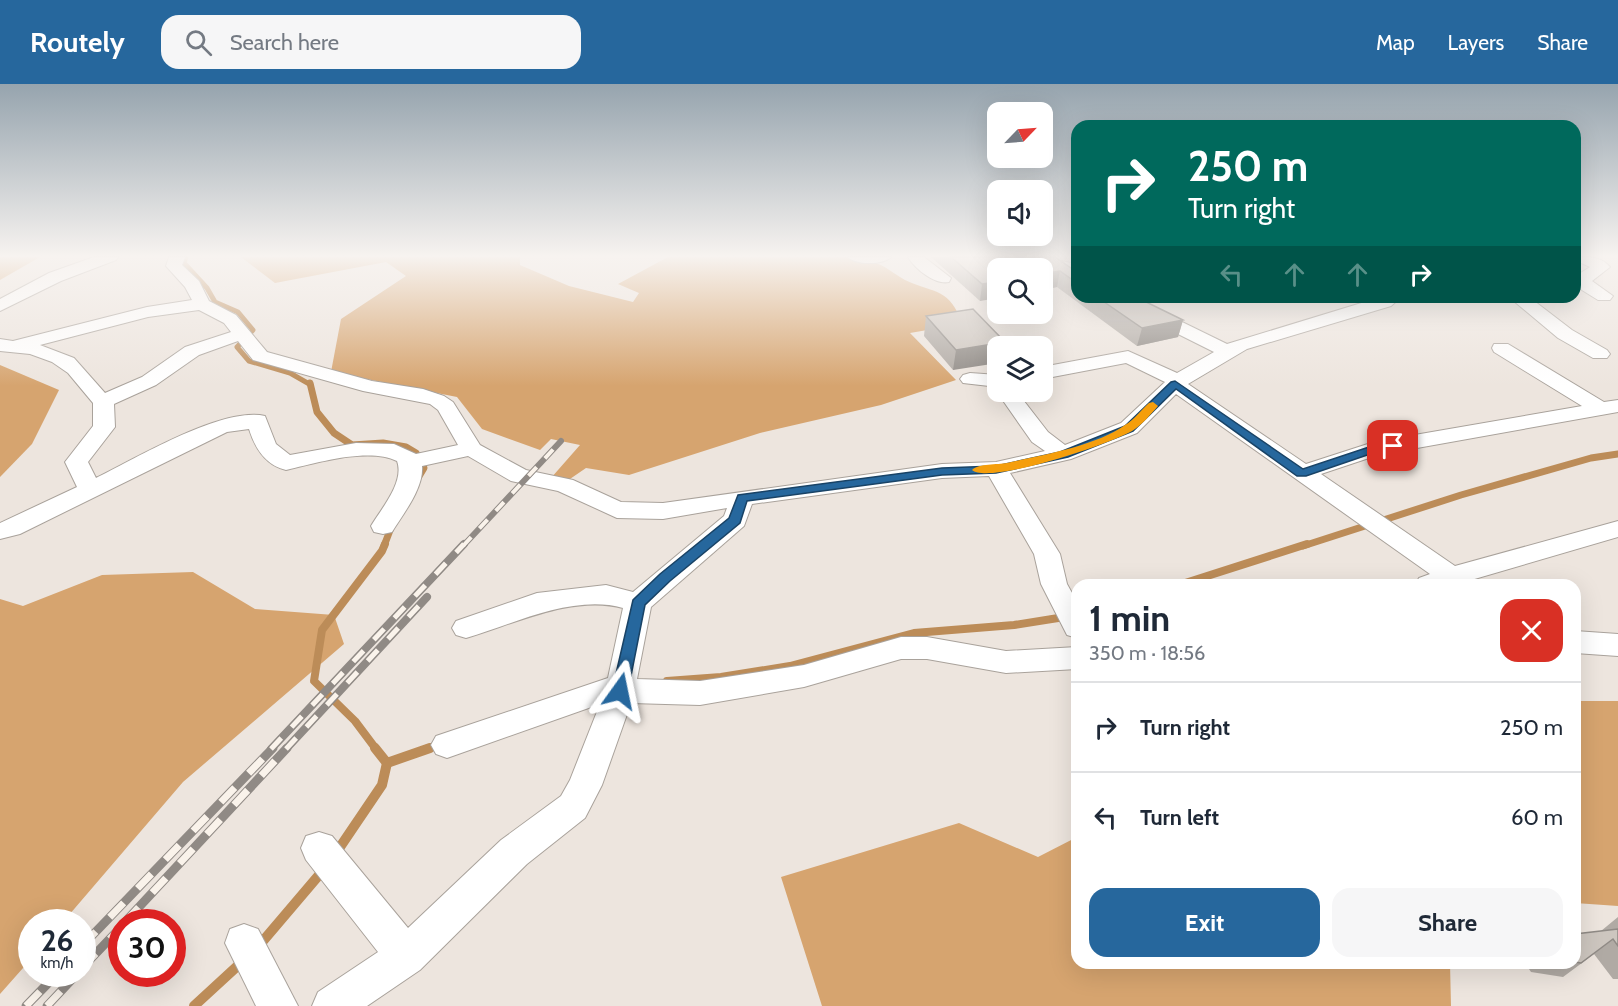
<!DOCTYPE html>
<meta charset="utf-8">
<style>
body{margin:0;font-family:Cabin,sans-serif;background:#f6f6f7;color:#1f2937;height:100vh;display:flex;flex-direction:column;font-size:22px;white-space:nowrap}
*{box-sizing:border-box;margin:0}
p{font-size:20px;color:#747a83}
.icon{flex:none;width:33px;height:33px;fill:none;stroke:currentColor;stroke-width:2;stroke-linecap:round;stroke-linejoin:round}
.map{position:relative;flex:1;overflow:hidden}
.sheet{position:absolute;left:1071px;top:495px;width:510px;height:390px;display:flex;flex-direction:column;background:#fff;border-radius:18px;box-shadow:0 6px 24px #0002}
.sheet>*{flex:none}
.banner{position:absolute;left:1071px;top:36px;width:510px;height:183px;border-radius:18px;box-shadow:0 6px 24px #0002;background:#00695c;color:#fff;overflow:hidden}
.needle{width:39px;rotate:65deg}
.buttons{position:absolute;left:987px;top:18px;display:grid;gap:12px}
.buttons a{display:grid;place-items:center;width:66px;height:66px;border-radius:12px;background:#fff;box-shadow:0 6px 24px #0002;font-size:30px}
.speed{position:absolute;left:18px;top:825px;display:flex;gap:12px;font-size:30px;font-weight:700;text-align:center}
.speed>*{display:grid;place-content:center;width:78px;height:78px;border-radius:50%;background:#fff;box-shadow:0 6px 24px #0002;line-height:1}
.speed small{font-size:15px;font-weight:400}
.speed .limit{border:9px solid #d22;background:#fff;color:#111}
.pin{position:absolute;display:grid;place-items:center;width:51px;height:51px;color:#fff;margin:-26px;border-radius:12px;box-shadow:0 3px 9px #0006}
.me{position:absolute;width:66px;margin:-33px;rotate:12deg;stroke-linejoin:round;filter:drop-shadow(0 0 4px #0008)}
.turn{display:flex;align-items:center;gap:21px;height:126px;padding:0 18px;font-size:27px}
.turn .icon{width:78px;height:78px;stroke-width:2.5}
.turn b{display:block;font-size:42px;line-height:51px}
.lanes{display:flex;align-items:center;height:57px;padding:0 18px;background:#0003;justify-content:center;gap:30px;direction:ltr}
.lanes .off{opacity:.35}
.round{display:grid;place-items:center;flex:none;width:63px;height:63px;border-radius:18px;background:#f6f6f7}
.head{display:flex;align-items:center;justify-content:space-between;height:102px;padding:0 18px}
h1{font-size:36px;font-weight:700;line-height:45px}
.cta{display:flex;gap:12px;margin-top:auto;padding:12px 18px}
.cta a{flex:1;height:69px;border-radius:18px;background:#26679d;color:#fff;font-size:24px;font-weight:700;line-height:69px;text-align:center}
.cta a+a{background:#f6f6f7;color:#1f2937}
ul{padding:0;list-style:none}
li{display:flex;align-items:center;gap:18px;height:90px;padding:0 18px;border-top:2px solid #e0e1e3}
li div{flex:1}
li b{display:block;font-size:22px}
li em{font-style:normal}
header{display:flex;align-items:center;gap:36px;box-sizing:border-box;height:84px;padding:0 30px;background:#26679d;color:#fff}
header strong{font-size:28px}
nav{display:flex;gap:33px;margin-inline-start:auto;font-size:21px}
.search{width:420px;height:54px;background:#f6f6f7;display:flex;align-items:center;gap:15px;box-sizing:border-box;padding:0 21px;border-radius:18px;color:#747a83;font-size:22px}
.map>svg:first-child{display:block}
</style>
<header>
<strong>Routely</strong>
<div class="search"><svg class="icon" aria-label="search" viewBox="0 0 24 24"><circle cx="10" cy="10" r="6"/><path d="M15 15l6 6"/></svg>Search here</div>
<nav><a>Map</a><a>Layers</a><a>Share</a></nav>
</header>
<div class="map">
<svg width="1618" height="922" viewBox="0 0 1618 922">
<rect width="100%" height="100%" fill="#ede5de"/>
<!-- forest -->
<g fill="#d6a46f">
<polygon points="0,173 40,173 0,196"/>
<path d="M241,173H520V181L569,202L633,218L639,209L618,200L668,173H849C856,179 864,176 872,178C884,180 895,191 905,196C936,210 950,204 962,240L910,249L956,296L881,321L760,349L629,391L586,384L567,397L551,394L580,361L551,355L540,366L482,345L457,313L331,288L341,235L406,192L386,178L275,199Z"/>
<polygon points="0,281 59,306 32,360 0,393"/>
<polygon points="193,488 255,525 334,531 344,560 183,698 63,838 32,838 31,875 0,910 0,515 23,522 102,491"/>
<polygon points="1575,617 1618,617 1618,822 1575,819"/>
<polygon points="959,739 1038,773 1077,753 1077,879 1450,879 1451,922 822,922 781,793"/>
</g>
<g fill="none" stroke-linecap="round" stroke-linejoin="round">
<!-- stream-far3 -->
<polyline stroke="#bc8c58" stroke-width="5" points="186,173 184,179 207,204 215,218 238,228 253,246 237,263 249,277 290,289 311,301"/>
<!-- stream-far2 -->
<g stroke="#bc8c58" stroke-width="7">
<polyline points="310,299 317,328 334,349 352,361 383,359 406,363 416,369 424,384 418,394"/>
<polyline points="384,462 392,441"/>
<polyline points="1303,462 1461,411 1591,374 1618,370"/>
</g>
<!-- stream-far1 -->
<g stroke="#bc8c58" stroke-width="8">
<polyline points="1179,501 1307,460"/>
<polyline points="667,597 721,593 790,582 914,549 1014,541 1077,531"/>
<polyline points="376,665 355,637 314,597 322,546 382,467 385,460"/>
<polyline points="426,665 440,660"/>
</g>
<!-- stream -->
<g stroke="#bc8c58" stroke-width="10">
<polyline points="375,664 387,679 430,664"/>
<polyline points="336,769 382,701 387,679"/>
<polyline points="257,864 325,784"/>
<polyline points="194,922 244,876"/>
</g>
<!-- minor casing -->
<g stroke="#a9a29b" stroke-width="2">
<g id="minor">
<polygon points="94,173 118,173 116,176 61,197 0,227 0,215 49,189"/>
<path d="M169,173H185L182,181L199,197L209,217L236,231L267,268L372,297L423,305L444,312L453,318L480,361L526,386L573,396L621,418L663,419L942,380L996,378L1045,367L1032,358L997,308L998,307L1017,308L1048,348L1065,361L1121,339L1165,298L1126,279L1042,295V283L1128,267L1177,289L1214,268L1112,217L1109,213H1131L1227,260L1381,213H1401L1391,222L1247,265L1188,300L1306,380L1374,358L1582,322L1494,268L1492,264L1494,260H1508L1604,318L1618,316V328L1378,371L1321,390L1455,482L1618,437V453L1454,501H1415L1419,494L1430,490L1176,310L1137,349L1071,375L1010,389L1060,470L1067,500L1077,518V554L1067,551L1041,500L1034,470L989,392L942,394L752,420L744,442L651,523L637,595L700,597L804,581L901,553H927L1006,567L1077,563V585L1006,589L927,575H901L804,603L700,621L631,619L602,701L585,734L527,780L420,886L367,922H312L318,908L378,868L306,776L301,764L306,752L319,748L332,752L408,844L501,756L561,712L570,696L600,620L447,674L436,670L431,661L436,652L608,594L623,524C573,510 514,540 466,554L456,551L452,544L456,537L537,509L606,501L633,508L724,432L727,424L663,435L617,434L558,407L511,397L468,372L422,382C424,404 403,430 392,448L383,450L374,448L371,442C381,425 405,398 397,377C369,363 316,379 286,386C265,381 255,364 249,345L227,348L20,450L0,455V439L77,403L65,378L93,342V319L68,289L52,278L30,270L0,267V255L13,257L147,223L192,216L185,203L166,182ZM199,226L224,239L231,248L185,263L142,293L105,309L74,274L40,261L148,233ZM238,257L253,276L363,307L430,320L438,326L458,361L416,370L394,360L356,359L290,371L276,360L265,332C223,322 135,375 96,394L88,378L115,343L114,320L156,301L199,271Z"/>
<path d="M848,173H891C883,181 856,181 848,173Z"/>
<path d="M908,173H924L951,194L949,198C935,201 915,185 908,173Z"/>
<polygon points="1004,173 1040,173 1077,180 1077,190 1012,178"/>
<path d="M1575,173C1588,173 1601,172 1610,183L1592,197L1613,212L1610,216H1598L1577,203L1575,200L1579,190L1590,183L1575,176Z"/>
<polygon points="1509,213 1529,213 1572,246 1607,266 1610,270 1607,274 1593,274 1558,254"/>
<polygon points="970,289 998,291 998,303 963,299 960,295 963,291"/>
<polygon points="1575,547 1618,550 1618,572 1575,569"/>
<polygon points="244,840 258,845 298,922 256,922 225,859 230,845"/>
</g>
</g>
<!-- minor -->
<use href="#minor" fill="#fff" fill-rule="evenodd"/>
<!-- rail-far2 casing -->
<g stroke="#908a85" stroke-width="6">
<polyline id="rail-far2" points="463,462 561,357"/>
</g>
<!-- rail-far1 casing -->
<g stroke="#908a85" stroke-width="8">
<g id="rail-far1">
<polyline points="271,665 464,460"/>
<polyline points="286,665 427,513"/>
</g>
</g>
<!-- rail casing -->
<g stroke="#908a85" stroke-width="9">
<g id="rail">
<polyline points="125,838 287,664"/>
<polyline points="82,862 273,664"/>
<polyline points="82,884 122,842"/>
<polyline points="26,922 57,890"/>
<polyline points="47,922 77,890"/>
</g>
</g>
<!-- rail-far2 -->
<use href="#rail-far2" stroke="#faf3eb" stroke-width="4" stroke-dasharray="12" stroke-linecap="butt"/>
<!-- rail-far1 -->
<use href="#rail-far1" stroke="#faf3eb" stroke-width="5" stroke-dasharray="15" stroke-linecap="butt"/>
<!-- rail -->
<use href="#rail" stroke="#faf3eb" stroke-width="7" stroke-dasharray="20" stroke-linecap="butt"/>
</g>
<!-- wall -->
<g fill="#b0aaa4">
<polygon points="931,173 1011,173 1071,184 1077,183 1077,213 1136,213 1183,236 1178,253 1137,262 1057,203 1042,206 1042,184 980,217"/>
<polygon points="926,232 1005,258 1004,262 998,262 953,286 924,252"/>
<polygon points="1618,833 1618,895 1613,895 1594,870 1563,893 1531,888 1525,879 1575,879 1575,850 1601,847"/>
<polygon points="1484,879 1516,879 1509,884"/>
</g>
<!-- shaded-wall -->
<g fill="#908b86">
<polygon points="1060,187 1057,203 1042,206 1042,190"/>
<polygon points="998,198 998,214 980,217 982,200"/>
<polygon points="1183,236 1178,253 1137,262 1142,244"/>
<polygon points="1005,258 1004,262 998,262 998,279 953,286 956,266"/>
</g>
<!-- building -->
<g fill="#cdc6bf" stroke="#908b86" stroke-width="1.5">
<polygon points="951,173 1055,173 1071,184 1077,183 1077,199 1060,187 1042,190 1042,184 998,184 998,198 982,200"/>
<polygon points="1097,213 1136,213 1183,236 1142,244"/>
<polygon points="973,225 1005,258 956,266 926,232"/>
<polygon points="1618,845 1618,862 1613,855 1581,879 1575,878 1575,850"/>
</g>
<!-- sky -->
<linearGradient id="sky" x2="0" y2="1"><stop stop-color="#96a4ae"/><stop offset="0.57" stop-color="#f7f3f0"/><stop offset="1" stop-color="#f7f3f0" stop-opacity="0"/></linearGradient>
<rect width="1618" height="302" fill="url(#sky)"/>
<!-- route -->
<polygon fill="#26679d" stroke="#194366" stroke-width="1.5" points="1175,297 1303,385 1369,363 1393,358 1399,362 1397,364 1376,368 1306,392 1297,392 1176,305 1133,347 1068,373 996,389 942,391 747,417 740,439 670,497 645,521 628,607 626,612 620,614 614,612 612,607 633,516 660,490 729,434 738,411 942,384 996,382 1060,368 1125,342 1171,298"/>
<!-- slow -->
<path fill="#f59e0b" d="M1153,318L1158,322C1151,330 1141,342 1132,347C1110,360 989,401 972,386C979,379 997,381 1007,379C1042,371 1096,362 1125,341C1134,336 1141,326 1149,319Z"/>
</svg>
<div class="buttons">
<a><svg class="needle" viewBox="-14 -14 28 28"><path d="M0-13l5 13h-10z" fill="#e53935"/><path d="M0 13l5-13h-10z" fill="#747a83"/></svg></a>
<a><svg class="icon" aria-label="sound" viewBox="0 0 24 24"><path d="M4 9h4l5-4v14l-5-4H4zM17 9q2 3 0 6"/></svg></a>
<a><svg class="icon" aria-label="search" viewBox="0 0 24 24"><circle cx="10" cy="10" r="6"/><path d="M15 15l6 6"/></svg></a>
<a><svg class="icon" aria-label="layers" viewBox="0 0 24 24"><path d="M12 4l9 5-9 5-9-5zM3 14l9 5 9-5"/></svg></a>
</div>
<div class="speed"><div>26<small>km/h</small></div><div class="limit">30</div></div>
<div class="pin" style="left:1393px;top:362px;background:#d93025"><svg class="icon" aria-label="arrive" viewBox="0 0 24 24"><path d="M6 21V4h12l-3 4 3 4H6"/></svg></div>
<svg class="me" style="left:620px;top:607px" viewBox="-20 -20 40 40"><path d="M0-17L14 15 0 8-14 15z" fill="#26679d" stroke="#fff" stroke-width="4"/></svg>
<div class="banner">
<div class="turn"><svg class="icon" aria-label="right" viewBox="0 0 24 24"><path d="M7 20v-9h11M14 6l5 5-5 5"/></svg><div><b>250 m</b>Turn right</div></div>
<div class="lanes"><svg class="icon off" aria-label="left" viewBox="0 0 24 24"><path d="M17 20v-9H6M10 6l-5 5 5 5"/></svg><svg class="icon off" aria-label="ahead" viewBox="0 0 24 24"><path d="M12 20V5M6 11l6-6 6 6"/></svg><svg class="icon off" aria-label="ahead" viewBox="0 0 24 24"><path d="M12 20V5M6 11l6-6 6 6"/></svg><svg class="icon" aria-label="right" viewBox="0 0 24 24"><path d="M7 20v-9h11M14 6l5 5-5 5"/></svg></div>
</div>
<section class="sheet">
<div class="head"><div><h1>1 min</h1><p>350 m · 18:56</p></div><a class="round" style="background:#d93025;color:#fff"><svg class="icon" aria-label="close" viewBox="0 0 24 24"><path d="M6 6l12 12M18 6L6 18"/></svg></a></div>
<ul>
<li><svg class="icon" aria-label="right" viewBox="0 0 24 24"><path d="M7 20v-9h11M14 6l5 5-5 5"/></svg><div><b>Turn right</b></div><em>250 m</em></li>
<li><svg class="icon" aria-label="left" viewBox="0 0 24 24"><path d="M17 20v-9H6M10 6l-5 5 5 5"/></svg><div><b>Turn left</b></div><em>60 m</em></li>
</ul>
<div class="cta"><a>Exit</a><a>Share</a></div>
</section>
</div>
